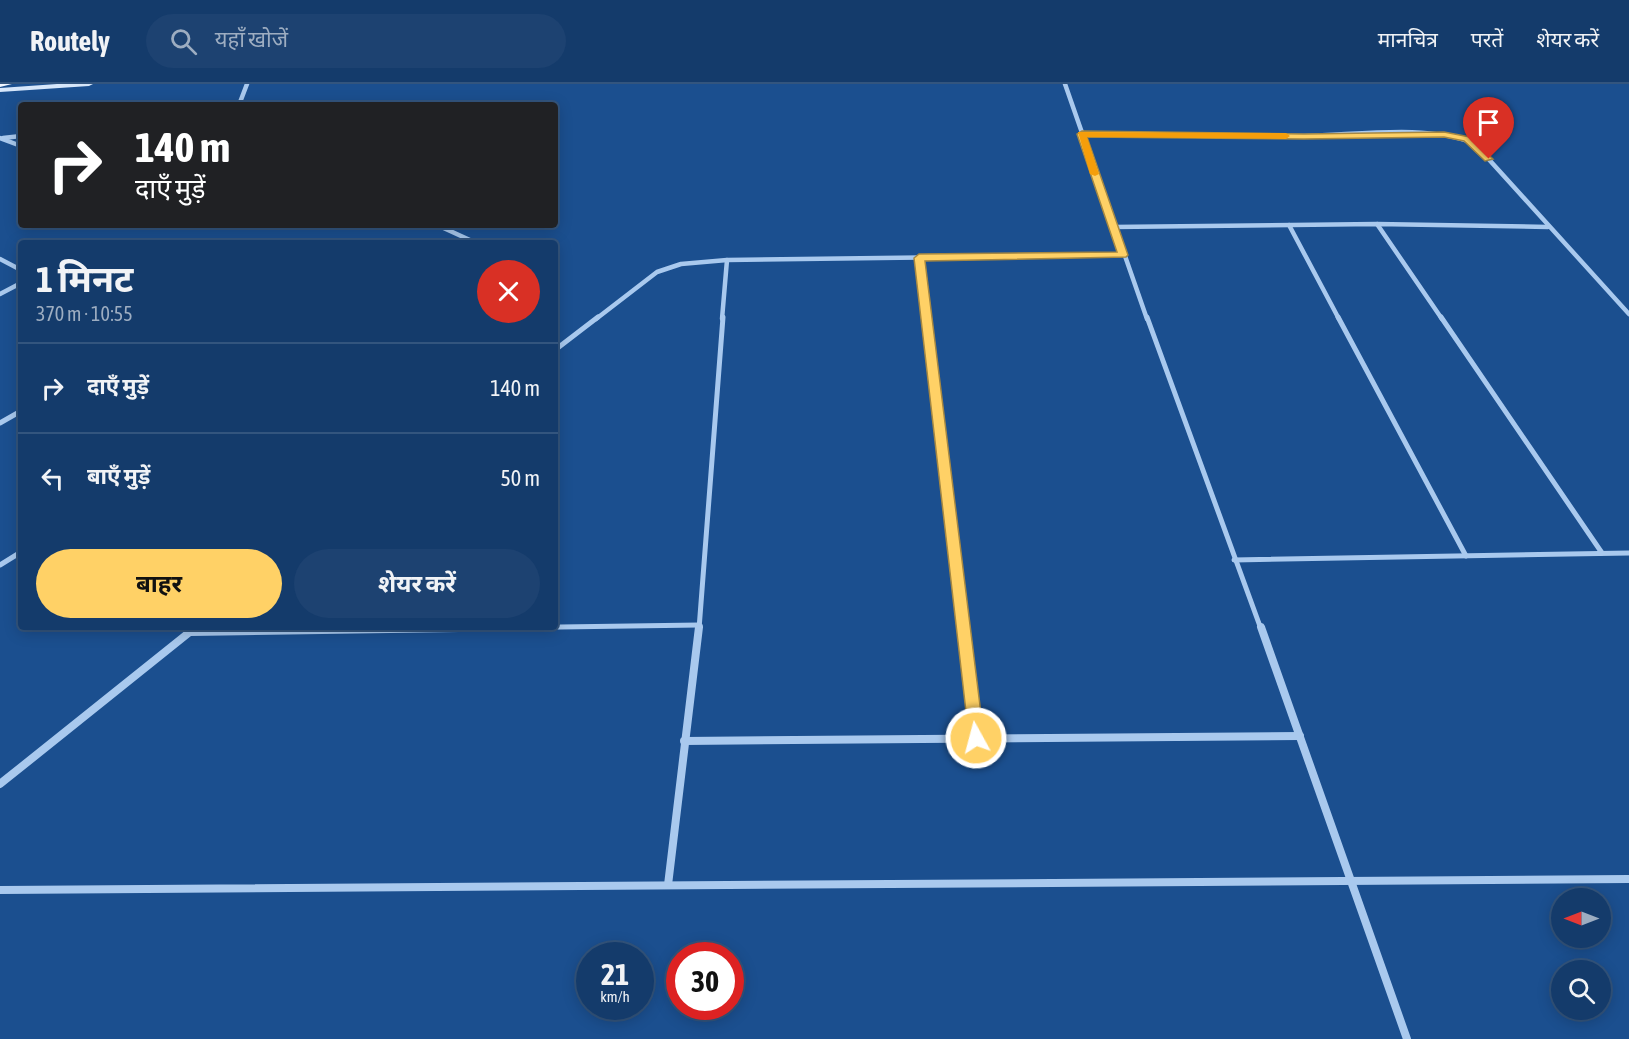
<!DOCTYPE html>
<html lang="hi">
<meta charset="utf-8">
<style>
body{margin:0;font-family:"Asap Condensed","Noto Sans Devanagari",sans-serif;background:#1d4271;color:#f1f3f6;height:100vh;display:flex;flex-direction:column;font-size:22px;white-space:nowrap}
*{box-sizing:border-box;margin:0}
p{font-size:20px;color:#9dadc1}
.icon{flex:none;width:33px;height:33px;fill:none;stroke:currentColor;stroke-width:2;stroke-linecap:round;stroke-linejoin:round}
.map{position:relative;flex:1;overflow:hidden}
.panel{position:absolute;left:18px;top:156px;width:540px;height:390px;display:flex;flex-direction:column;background:#143b6b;border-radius:6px;box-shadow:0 3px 15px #0003,0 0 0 2px #33557e}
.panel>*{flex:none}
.guide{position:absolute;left:18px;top:18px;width:540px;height:126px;border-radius:6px;box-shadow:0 3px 15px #0003,0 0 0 2px #33557e;background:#202124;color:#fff;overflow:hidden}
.needle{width:39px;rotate:270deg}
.tools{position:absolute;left:1551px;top:804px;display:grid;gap:12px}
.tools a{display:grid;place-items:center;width:60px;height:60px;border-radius:50%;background:#143b6b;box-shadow:0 3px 15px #0003,0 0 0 2px #33557e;font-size:30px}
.speed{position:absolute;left:576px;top:858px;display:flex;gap:12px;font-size:30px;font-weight:700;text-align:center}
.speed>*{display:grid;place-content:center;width:78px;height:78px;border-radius:50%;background:#143b6b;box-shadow:0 3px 15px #0003,0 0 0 2px #33557e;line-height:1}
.speed small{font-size:15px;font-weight:400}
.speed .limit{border:9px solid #d22;background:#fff;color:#111}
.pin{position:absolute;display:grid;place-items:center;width:51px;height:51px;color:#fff;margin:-62px -26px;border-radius:50% 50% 50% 0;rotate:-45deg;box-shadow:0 0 6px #0007}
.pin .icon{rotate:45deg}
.me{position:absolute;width:66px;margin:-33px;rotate:353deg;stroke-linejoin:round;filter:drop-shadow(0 0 4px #0008)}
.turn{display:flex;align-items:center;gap:21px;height:126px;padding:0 18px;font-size:27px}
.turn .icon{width:78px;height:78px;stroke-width:2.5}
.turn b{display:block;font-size:42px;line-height:51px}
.round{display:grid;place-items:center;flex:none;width:63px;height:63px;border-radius:32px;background:#1d4271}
.summary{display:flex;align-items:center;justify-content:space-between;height:102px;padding:0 18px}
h1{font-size:36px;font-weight:700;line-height:45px}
.primary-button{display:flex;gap:12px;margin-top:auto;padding:12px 18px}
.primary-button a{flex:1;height:69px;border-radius:36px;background:#ffd166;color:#111;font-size:24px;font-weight:700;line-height:69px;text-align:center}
.primary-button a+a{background:#1d4271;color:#f1f3f6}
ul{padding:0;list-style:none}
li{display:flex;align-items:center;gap:18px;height:90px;padding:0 18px;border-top:2px solid #33557e}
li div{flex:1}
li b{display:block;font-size:22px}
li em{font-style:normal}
header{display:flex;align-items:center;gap:36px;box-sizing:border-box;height:84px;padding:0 30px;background:#143b6b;border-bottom:2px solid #33557e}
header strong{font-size:28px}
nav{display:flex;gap:33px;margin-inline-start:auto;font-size:21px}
.search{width:420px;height:54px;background:#1d4271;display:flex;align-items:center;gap:15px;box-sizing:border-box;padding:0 21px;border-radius:33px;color:#9dadc1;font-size:22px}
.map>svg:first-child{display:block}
</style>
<header>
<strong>Routely</strong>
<div class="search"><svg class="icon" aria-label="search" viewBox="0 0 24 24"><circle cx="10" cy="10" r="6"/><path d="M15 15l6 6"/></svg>यहाँ खोजें</div>
<nav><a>मानचित्र</a><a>परतें</a><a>शेयर करें</a></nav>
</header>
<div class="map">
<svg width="1629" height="955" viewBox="0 0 1629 955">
<rect width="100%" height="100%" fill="#1b4f8f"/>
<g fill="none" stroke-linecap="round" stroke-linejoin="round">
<!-- street-far2 -->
<g stroke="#a9c9ee" stroke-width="4.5">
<polyline points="1065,0 1147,235"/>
<polyline points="239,21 247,0"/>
<path d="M1081,50C1156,50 1231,53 1306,52C1358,51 1425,40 1474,59L1629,230"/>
<polyline points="0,54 21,62"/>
<polyline points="3,54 21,52"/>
<polyline points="1377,140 1442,235"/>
<polyline points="437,141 472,157"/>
<polyline points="1289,141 1339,235"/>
<polyline points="1113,143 1377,140 1548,143"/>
<polyline points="919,174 926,235"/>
<polyline points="0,175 21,186"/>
<polyline points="0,210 21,199"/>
<polyline points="596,235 657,188 681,180 727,176 1123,171"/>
<polyline points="722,235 727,176"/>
</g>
<!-- street-far1 -->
<g stroke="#a9c9ee" stroke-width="5">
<polyline points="926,233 963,545"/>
<polyline points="1147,233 1261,545"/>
<polyline points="1338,233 1466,472"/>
<polyline points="1441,233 1602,469"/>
<polyline points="555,266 598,233"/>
<polyline points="0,339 21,327"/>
<polyline points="1234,476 1629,469"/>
<polyline points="0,481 21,468"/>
<polyline points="194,545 196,543"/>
<polyline points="423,545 699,541"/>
<polyline points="699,545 723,233"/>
</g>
<!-- street -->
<g stroke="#a9c9ee" stroke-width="8">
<polyline points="963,543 976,654"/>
<polyline points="1261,543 1407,955"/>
<polyline points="190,548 533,543"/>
<polyline points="684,657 1300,652"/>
<polyline points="0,700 196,543"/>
<polyline points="668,801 699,543"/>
<polyline points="0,806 1629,795"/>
</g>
<!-- secondary -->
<polygon fill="#d6e6fa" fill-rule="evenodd" points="57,0 93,0 89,2 0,8 0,4"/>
<!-- primary -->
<polygon fill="#f0f6ff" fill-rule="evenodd" points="0,0 12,0 0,3"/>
</g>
<!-- route -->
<polygon fill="#ffd166" stroke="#a68842" stroke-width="1.5" points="1082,47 1304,50 1444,48 1470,53 1493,75 1485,77 1464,57 1444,53 1304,55 1087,53 1128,171 1126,173 925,177 984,654 982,659 976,661 971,659 969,654 914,174 919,170 1117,168 1077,50"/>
<!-- slow -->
<polygon fill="#f59e0b" points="1078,48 1286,49 1290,52 1286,55 1087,53 1099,90 1095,92 1090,90"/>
</svg>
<div class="tools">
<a><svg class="needle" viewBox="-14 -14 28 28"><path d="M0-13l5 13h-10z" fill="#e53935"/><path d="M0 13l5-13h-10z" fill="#9dadc1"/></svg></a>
<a><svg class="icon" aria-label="search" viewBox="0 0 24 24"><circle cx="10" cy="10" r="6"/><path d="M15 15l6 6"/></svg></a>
</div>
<div class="speed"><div>21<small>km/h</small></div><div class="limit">30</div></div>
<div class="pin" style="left:1489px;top:75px;background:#d93025"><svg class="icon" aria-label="arrive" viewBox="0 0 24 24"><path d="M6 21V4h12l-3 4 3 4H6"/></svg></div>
<svg class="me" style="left:976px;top:654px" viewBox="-20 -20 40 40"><circle r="17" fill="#ffd166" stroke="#fff" stroke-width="3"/><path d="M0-11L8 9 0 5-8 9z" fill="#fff"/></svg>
<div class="guide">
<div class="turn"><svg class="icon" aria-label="right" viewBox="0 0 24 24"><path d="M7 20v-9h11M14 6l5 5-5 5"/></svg><div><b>140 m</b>दाएँ मुड़ें</div></div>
</div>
<section class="panel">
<div class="summary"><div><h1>1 मिनट</h1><p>370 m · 10:55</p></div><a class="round" style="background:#d93025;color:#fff"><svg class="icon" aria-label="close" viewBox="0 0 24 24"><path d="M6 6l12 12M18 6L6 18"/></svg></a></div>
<ul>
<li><svg class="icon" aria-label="right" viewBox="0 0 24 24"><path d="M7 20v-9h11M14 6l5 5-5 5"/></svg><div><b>दाएँ मुड़ें</b></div><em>140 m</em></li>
<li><svg class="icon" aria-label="left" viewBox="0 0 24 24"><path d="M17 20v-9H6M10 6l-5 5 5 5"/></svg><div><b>बाएँ मुड़ें</b></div><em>50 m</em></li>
</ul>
<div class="primary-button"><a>बाहर</a><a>शेयर करें</a></div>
</section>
</div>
